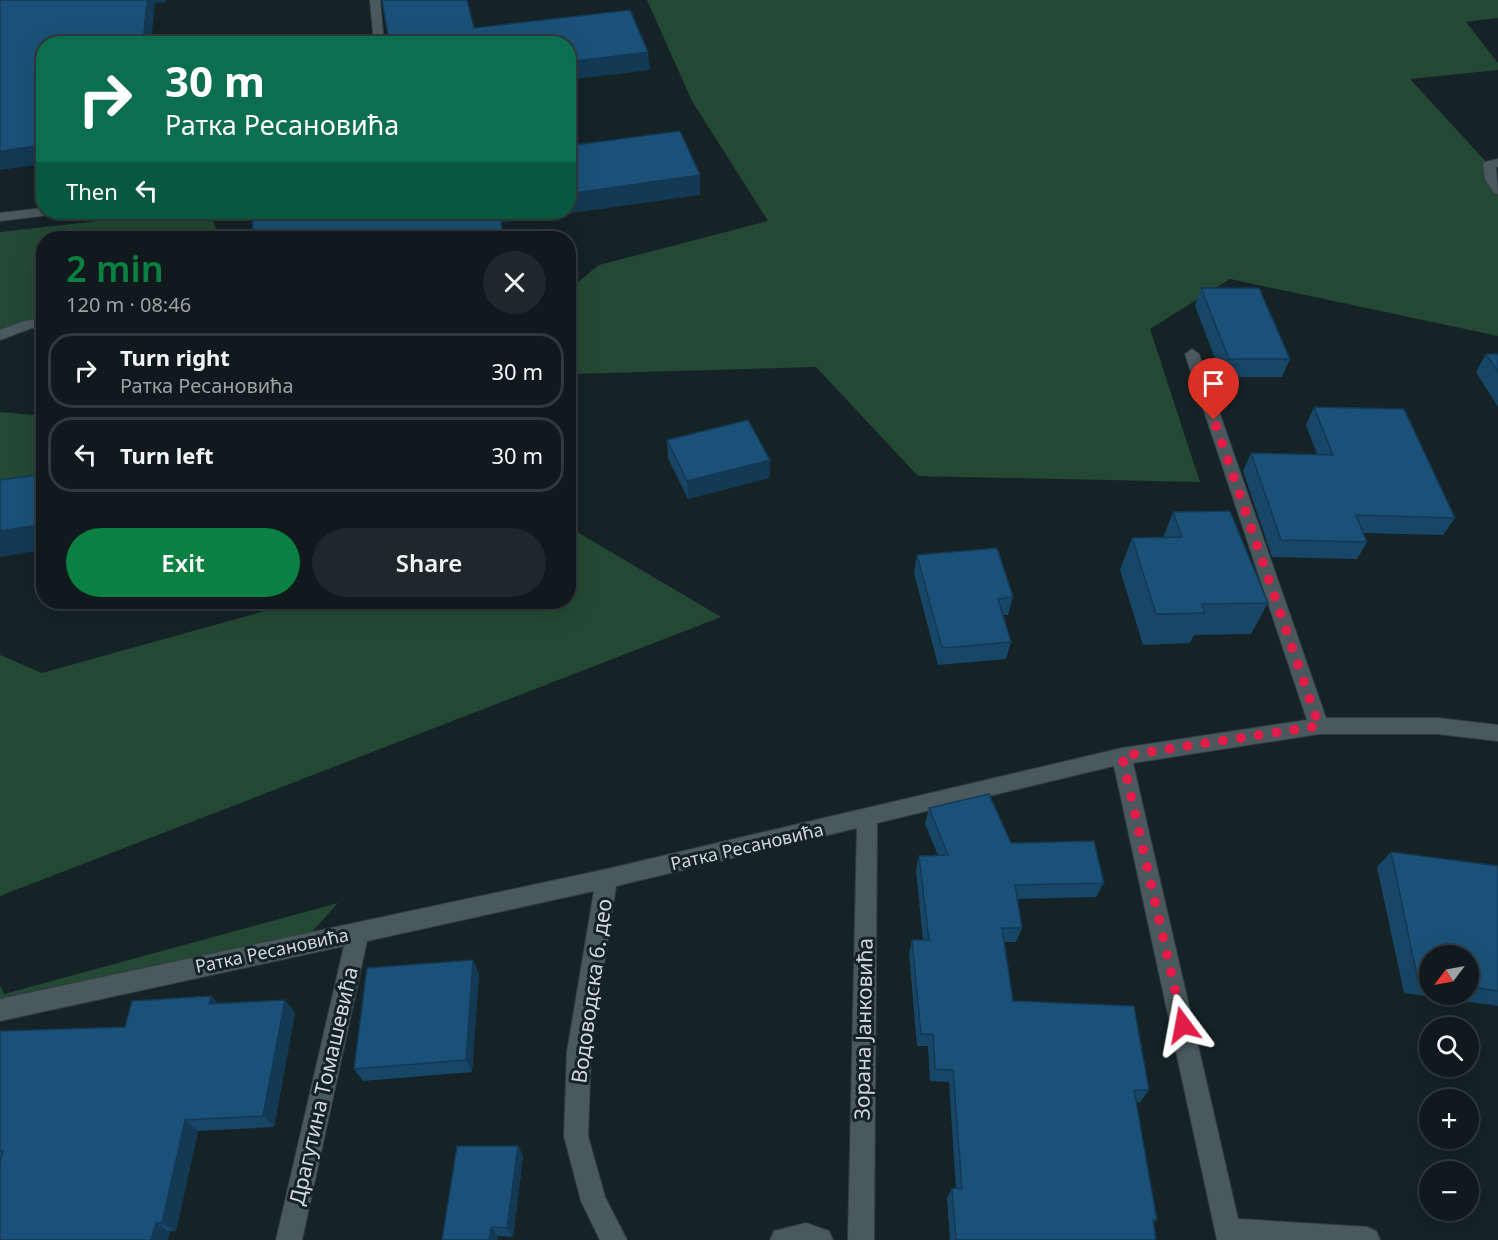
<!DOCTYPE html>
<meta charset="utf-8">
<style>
body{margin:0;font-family:"Noto Sans",sans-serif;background:#1e2729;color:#f1f3f6;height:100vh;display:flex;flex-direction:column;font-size:22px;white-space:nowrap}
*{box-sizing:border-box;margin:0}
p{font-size:20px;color:#9ca1a3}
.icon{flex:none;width:33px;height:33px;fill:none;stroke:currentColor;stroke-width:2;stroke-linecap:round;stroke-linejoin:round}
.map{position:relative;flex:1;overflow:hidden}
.panel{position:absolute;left:36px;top:231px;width:540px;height:378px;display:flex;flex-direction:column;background:#101a1c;border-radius:24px;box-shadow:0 6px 24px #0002,0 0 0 2px #30383b}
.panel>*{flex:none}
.top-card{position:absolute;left:36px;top:36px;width:540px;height:183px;border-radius:24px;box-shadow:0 6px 24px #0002,0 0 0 2px #30383b;background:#0b6e4f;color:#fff;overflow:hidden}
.needle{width:39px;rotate:238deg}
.tools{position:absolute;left:1419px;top:945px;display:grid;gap:12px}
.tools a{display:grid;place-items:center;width:60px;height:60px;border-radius:50%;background:#101a1c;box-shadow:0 6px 24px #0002,0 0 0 2px #30383b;font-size:30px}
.pin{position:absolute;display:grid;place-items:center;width:51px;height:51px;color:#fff;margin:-62px -26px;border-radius:50% 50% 50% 0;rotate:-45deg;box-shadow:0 0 6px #0007}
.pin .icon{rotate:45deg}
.me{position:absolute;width:66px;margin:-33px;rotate:347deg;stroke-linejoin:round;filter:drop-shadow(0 0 4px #0008)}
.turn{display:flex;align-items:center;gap:21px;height:126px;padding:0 30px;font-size:27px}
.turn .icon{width:78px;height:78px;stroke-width:2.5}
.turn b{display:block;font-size:42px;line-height:51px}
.then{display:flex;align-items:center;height:57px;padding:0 30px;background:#0003;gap:12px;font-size:22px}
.round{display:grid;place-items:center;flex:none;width:63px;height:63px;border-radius:32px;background:#1e2729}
.overview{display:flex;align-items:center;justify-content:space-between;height:102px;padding:0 30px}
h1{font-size:36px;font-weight:600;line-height:45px;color:#0b8043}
.action{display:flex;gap:12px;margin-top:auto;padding:12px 30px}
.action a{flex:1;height:69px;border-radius:36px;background:#0b8043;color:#fff;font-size:24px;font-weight:600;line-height:69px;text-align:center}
.action a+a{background:#1e2729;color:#f1f3f6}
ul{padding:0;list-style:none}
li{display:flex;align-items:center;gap:18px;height:75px;margin:0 12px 9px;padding:0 18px;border:3px solid #30383b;border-radius:24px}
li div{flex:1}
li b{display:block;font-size:22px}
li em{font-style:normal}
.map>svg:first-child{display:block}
</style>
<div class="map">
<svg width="1498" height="1240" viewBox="0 0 1498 1240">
<rect width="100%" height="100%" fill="#152326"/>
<!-- green -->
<g fill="#234934">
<polygon points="647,0 1498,0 1498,18 1466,22 1498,63 1498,70 1410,79 1489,165 1498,181 1498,336 1230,279 1150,329 1200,482 918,476 816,367 569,374 568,290 599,265 768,221 692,101"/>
<polygon points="179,212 210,212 219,238 44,238 43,322 0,335 0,232"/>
<polygon points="0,412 43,416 43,483 0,491"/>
<polygon points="572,529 721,617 0,896 0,655 42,673 297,602 568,602 569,530"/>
<polygon points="338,903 301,944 0,1010 0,985 4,994"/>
</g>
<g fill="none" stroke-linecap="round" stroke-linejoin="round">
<!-- minor casing -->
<g stroke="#333d40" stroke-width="2">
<g id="minor">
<polygon points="370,0 380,0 384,44 374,44"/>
<polygon points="1498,159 1498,167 1496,167 1498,194 1494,193 1485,179 1483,165 1485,162"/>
<polygon points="44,208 44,212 50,212 49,215 0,221 0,213"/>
<polygon points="44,318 44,326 32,328 0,340 0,330 24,321"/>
<polygon points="1192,349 1199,354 1326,718 1438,718 1498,725 1498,741 1438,734 1319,734 1133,763 1238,1219 1367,1227 1376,1231 1380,1240 1217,1240 1114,766 877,823 874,1240 848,1240 857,828 616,886 591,1052 588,1136 605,1197 627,1240 600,1240 581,1201 564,1136 567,1052 594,891 367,941 302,1240 276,1240 344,946 0,1021 0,999 607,869 1122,748 1307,720 1185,354"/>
<polygon points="806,1223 829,1231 833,1240 770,1240 774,1231"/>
</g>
</g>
<!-- minor -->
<use href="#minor" fill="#4a595d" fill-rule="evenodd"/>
</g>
<!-- wall -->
<g fill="#174667" fill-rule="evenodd">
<polygon points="1201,288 1290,359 1282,377 1222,377 1195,306"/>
<polygon points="1498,352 1498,407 1476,372 1486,354 1497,354"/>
<polygon points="1314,407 1455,518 1443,535 1363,533 1367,542 1357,559 1272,557 1243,471 1251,453 1317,454 1306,425"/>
<polygon points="667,440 770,460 769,478 688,499 668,458"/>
<polygon points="1173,512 1268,603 1251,634 1194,635 1190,643 1143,645 1120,570 1132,538 1163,538"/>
<polygon points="917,555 1013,597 1008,615 1003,615 1011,642 1006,659 938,665 914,573"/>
<polygon points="929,808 1104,883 1096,897 1017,899 1022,928 1016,942 1004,942 1013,1001 1149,1090 1140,1102 1136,1102 1157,1220 1153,1223 1156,1240 950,1240 947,1198 952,1188 956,1189 949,1082 930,1081 928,1046 917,1046 909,953 912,940 923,940 916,870 919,856 938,855 925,824"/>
<path d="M1391,852L1498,866V1006L1404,993L1377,867ZM1430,956H1468V994H1430Z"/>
<polygon points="473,960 479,974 472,1072 363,1081 354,1069"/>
<polygon points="211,996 217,1003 285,1000 295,1013 274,1127 198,1131 176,1231 0,1240 0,1031 125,1027"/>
<polygon points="518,1146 523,1156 513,1237 498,1236 442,1240"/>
</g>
<!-- shaded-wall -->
<g fill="#133954">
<polygon points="147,0 166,0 165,2 155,4 151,44 143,44"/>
<polygon points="648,52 650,70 568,80 568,62"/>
<polygon points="44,145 44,164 0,170 0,151"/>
<polygon points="700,175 700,195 501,223 499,212 568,212 568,194"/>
<polygon points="770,460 769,478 688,499 687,481"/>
<polygon points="44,524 44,550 0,557 0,531"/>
<polygon points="473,960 479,974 472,1072 466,1060"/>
<polygon points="211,996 223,1009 209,1004"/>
<polygon points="285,1000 295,1013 274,1127 263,1116"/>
<polygon points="185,1120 198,1131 176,1231 162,1223"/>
<polygon points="518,1146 523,1156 513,1237 507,1228"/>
<polygon points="156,1223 170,1232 168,1240 151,1240"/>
<polygon points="491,1227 498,1236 497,1240 489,1240"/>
</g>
<!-- building -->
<g fill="#1b5178" stroke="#133954" stroke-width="1.5">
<polygon points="0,0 147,0 143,44 44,44 44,145 0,151"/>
<polygon points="382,0 467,0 474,28 630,10 648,52 568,62 568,44 393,44 393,40 389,40"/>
<polygon points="680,131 700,175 568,194 568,146"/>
<polygon points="253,212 499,212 504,238 252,238"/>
<polygon points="1201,288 1259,288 1290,359 1229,359"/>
<polygon points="1486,354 1498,354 1498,372"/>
<polygon points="1314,407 1404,409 1455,518 1356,515 1367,542 1281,540 1251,453 1333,455"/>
<polygon points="748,420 770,460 687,481 667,440"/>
<polygon points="44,474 44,524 0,531 0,480"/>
<polygon points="1230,511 1268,603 1202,604 1205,613 1156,614 1132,538 1182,537 1173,512"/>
<polygon points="997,548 1013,597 998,599 1011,642 942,648 917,555"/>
<polygon points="989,794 1011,843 1094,841 1104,883 1015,885 1022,928 1002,928 1013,1001 1134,1006 1149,1090 1134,1090 1157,1220 1153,1220 1156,1240 956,1240 952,1188 962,1189 953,1070 935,1069 933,1034 921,1034 912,940 929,940 919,856 948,855 929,808"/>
<polygon points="1391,852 1498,866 1498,991 1468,987 1468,956 1430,956 1430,981 1418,980"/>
<polygon points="473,960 466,1060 354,1069 367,968"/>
<polygon points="211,996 209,1004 285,1000 263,1116 185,1120 162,1223 156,1223 151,1240 0,1240 0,1162 3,1151 0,1151 0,1031 125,1027 132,1001"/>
<polygon points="457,1146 518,1146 507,1228 491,1227 489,1240 442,1240"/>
</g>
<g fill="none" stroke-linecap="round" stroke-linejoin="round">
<!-- route -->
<polyline stroke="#e11d48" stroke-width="10" stroke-dasharray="0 18" points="1183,1025 1122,756 1319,726 1214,420"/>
</g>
<g text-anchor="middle" stroke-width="6" stroke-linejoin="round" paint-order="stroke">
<!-- street labels -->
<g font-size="18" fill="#d0d8da" stroke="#152326">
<text transform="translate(747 847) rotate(-13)" y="6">Ратка Ресановића</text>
<text transform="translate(272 951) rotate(-12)" y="6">Ратка Ресановића</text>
</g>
<!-- near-street labels -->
<g font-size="21" fill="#d0d8da" stroke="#152326">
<text transform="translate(592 991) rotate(-82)" y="7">Водоводска 6. део</text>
<text transform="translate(864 1029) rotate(-89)" y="7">Зорана Јанковића</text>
<text transform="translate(324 1086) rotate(-77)" y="7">Драгутина Томашевића</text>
</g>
</g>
</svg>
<div class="tools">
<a><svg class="needle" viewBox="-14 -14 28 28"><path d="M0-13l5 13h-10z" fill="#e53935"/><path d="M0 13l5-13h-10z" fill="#9ca1a3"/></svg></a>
<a><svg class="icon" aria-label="search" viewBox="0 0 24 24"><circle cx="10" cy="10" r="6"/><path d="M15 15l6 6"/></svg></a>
<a>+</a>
<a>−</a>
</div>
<div class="pin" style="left:1214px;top:420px;background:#d93025"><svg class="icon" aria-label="arrive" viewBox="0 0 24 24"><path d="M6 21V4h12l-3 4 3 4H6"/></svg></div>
<svg class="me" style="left:1183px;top:1025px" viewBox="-20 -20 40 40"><path d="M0-17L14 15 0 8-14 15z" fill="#e11d48" stroke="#fff" stroke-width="4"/></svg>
<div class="top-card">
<div class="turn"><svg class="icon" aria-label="right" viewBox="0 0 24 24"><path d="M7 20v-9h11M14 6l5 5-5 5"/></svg><div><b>30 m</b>Ратка Ресановића</div></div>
<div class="then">Then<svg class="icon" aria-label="left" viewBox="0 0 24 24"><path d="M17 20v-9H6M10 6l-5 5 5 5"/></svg></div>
</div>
<section class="panel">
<div class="overview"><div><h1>2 min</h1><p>120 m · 08:46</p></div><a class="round"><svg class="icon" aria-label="close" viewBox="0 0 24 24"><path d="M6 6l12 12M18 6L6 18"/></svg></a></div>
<ul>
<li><svg class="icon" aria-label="right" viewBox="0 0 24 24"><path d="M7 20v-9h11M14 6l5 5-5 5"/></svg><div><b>Turn right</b><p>Ратка Ресановића</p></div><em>30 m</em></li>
<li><svg class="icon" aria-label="left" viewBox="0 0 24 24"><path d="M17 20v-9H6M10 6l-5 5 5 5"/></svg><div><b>Turn left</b></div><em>30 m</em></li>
</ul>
<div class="action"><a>Exit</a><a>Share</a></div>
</section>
</div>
